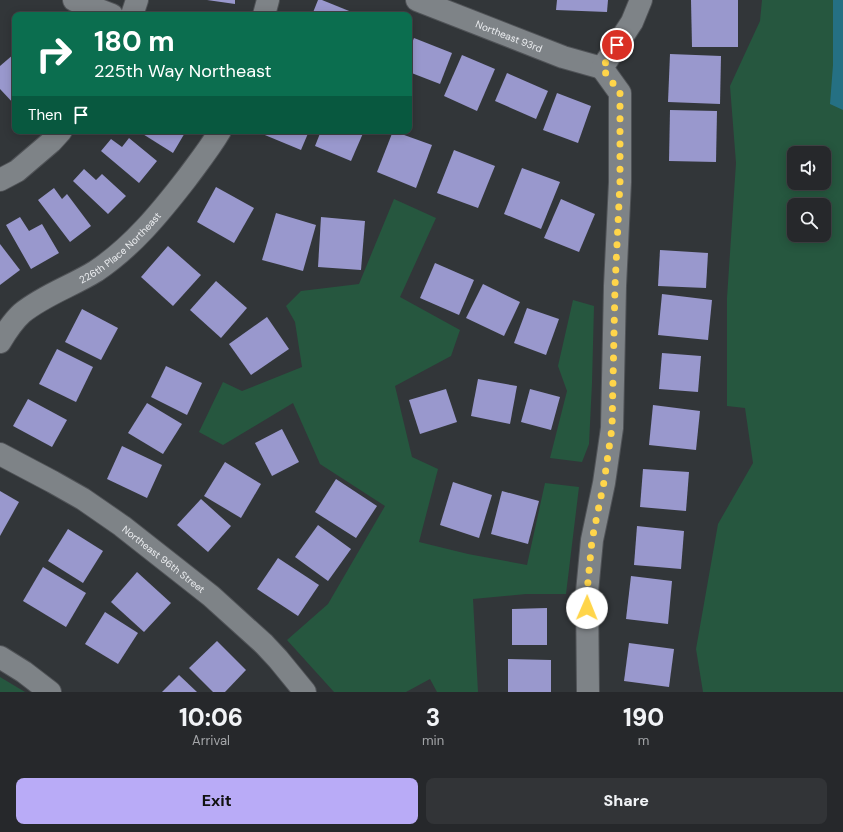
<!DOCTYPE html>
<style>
body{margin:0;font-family:"DM Sans",sans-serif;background:#323437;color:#f1f3f6;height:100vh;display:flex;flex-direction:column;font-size:15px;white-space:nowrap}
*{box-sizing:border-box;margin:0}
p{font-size:13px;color:#a4a6a9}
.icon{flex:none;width:22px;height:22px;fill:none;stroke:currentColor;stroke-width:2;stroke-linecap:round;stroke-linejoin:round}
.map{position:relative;height:692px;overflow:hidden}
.panel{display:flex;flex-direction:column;background:#26282b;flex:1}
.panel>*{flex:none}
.hud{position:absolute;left:12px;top:12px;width:400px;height:122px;border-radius:8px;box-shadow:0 2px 10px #0003,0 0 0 1px #424447;background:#0b6e4f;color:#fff;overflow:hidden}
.buttons{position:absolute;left:787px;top:146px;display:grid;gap:8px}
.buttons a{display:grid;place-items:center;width:44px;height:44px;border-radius:8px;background:#26282b;box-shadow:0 2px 10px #0003,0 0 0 1px #424447;font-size:20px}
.pin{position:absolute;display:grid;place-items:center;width:34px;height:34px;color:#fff;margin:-17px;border:2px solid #fff;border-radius:50%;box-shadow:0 1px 4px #0007}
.me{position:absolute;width:44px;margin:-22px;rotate:1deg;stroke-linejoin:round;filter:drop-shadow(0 0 3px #0008)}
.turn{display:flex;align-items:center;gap:14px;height:84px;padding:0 16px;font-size:18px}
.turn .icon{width:52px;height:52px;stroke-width:2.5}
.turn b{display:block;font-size:28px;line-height:34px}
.then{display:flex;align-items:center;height:38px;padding:0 16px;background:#0003;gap:8px;font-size:15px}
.eta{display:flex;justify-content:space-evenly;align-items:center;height:68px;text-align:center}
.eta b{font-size:24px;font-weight:800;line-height:28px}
.cta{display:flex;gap:8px;margin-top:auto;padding:8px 16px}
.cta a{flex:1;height:46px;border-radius:8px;background:#b9abf7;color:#111;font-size:16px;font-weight:800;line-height:46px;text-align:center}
.cta a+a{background:#323437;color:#f1f3f6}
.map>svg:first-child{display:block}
</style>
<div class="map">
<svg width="843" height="692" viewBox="0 0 843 692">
<rect width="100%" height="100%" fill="#323639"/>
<!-- green -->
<g fill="#26573f" fill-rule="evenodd">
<path d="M762,0H843V692H703L696,649L718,524L753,463L745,408L727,406V298L736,163L730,86L760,21ZM794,153H824V183H794ZM794,205H824V235H794Z"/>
<polygon points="394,199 436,218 400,297 460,330 451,356 395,386 412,457 438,469 419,542 468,554 527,565 545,483 579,487 566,594 526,594 473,599 478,692 437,692 430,679 406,692 334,692 287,640 328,604 385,506 320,464 293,403 223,445 199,432 223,382 242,391 302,367 295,322 286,306 301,291 359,284"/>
<polygon points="573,300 594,306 592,383 589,444 582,462 550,458 567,391 558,366"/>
<polygon points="0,677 25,692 0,692"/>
</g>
<!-- water -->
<polygon fill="#257083" points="833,0 843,0 843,110 830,104 833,65"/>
<!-- building -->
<g fill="#9998cd">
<polygon points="207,0 235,0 235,4"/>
<polygon points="318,0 322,0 359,15 312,15"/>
<polygon points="557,0 608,0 607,12 556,10"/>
<polygon points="691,0 738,0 738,47 692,47"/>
<polygon points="414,38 452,53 440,84 409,72 409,50"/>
<polygon points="14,54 15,55 15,105 0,89 0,66"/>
<polygon points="670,54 721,56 720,104 668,102"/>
<polygon points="462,55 495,69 477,111 444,96"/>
<polygon points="507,73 548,91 536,119 495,101"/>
<polygon points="557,93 591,106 578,143 543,130"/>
<polygon points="670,110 717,111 716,162 669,161"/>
<polygon points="138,131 186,131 173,153"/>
<polygon points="260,131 309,131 301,150 260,133"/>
<polygon points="321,131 364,131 351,161 315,146"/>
<polygon points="393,131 432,145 416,188 377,172"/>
<polygon points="129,138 157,161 139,183 101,151 111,139 122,147"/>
<polygon points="454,150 495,166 478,208 437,193"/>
<polygon points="522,168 560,182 541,229 504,214"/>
<polygon points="84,169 96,180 102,174 126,196 108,214 73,181"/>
<polygon points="216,187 254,208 234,243 197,222"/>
<polygon points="54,188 62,199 67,194 91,226 70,242 38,200"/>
<polygon points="561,199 595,214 579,252 544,238"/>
<polygon points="276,213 316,225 303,271 262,260"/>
<polygon points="20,217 29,231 42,224 59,253 31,269 6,225"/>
<polygon points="321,217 365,221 361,270 318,267"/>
<polygon points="0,244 20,270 0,285"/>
<polygon points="168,246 201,275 173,306 141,277"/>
<polygon points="660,250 708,253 706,288 658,286"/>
<polygon points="435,263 474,280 459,315 420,298"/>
<polygon points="216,281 247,308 221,338 190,310"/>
<polygon points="483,284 520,302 504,336 466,318"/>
<polygon points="662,294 712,300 708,340 658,335"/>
<polygon points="527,308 559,319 546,355 514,343"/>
<polygon points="82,309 118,328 101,360 65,342"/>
<polygon points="267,317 289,349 251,375 229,344"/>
<polygon points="57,349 93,367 76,402 39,384"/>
<polygon points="662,353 701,356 698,392 659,389"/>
<polygon points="166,366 202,383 187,415 151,397"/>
<polygon points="478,379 517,386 510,424 471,416"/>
<polygon points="446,389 457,422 420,434 409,400"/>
<polygon points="530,389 560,397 551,430 521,422"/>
<polygon points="28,399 67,420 52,447 13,426"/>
<polygon points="147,403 182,424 163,454 128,433"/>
<polygon points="653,405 700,411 696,450 649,445"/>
<polygon points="282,429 299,462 272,476 255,443"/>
<polygon points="122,446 162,465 147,498 107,479"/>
<polygon points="225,462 261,484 241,518 204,496"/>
<polygon points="643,469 689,472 686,511 640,507"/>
<polygon points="336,479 377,506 356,538 315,512"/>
<polygon points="453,482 492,495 479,538 440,525"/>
<polygon points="0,491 19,502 0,536"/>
<polygon points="502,491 539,501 528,544 491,534"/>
<polygon points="201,499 231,526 208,552 177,525"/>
<polygon points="318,525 351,549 328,581 295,557"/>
<polygon points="637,526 684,531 681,569 634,565"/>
<polygon points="68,529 103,551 83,583 48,561"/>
<polygon points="278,558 319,585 298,616 257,589"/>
<polygon points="43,567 86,593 66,627 23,601"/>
<polygon points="137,572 171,603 144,632 111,602"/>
<polygon points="631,576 672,581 668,624 626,619"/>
<polygon points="547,608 547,645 512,645 512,609"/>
<polygon points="105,612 138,633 118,664 85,644"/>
<polygon points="217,641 246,670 225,692 213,692 189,668"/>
<polygon points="629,643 674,649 669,687 624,681"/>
<polygon points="508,659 551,660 551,692 508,692"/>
<polygon points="179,675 197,692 162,692"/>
</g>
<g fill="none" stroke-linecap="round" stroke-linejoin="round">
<!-- minor casing -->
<g stroke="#505357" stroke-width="24">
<g id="minor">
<polyline points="74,0 112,15"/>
<path id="s1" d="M417,0L563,57L602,68"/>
<polyline points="132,15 137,0"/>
<polyline points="264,15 268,0"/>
<polyline points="0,180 17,171 51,142 61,131"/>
<path id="s2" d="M0,342C6,332 13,321 22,313C44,295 72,286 96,271C132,247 160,213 187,178C198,163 210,148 220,131"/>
<path id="s3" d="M0,454L53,482L83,499L122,526L211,596L264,644L278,659L305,692"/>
<polyline points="0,657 24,672 50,692"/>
<polyline points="588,692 587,592 592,540 604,483 612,428 615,286 620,182 620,93 602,68 632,22 641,0"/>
</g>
</g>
<!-- minor -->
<use href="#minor" stroke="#7e8387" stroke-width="22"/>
</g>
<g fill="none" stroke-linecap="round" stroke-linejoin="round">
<!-- route -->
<polyline stroke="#ffd54a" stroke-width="7" stroke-dasharray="0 12.6" points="587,608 587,592 592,540 604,482 612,428 615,286 620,182 620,93 602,68 617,45"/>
</g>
<g text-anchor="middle" stroke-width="4" stroke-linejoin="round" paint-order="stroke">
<!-- street labels -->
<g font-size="10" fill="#eceef1" stroke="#1b1d1f">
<text dy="4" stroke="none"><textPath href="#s1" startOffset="99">Northeast 93rd</textPath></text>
<text dy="4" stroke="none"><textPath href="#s2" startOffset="155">226th Place Northeast</textPath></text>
<text dy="4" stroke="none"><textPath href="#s3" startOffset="195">Northeast 96th Street</textPath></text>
</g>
</g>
</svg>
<div class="buttons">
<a><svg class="icon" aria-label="sound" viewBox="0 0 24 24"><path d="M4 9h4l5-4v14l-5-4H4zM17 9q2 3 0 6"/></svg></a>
<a><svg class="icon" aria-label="search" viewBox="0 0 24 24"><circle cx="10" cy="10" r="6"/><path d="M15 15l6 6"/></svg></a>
</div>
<div class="pin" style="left:617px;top:45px;background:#d93025"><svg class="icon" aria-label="arrive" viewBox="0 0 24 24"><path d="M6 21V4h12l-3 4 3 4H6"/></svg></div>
<svg class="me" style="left:587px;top:608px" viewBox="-20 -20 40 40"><circle r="19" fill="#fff"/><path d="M0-13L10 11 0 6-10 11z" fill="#ffd54a"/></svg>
<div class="hud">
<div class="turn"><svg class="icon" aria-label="right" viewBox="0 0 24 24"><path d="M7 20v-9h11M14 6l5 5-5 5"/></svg><div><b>180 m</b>225th Way Northeast</div></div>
<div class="then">Then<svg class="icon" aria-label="arrive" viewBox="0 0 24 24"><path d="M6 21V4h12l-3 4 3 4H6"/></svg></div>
</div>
</div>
<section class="panel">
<div class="eta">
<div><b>10:06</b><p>Arrival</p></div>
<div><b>3</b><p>min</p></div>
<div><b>190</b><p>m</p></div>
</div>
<div class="cta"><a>Exit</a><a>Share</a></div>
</section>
